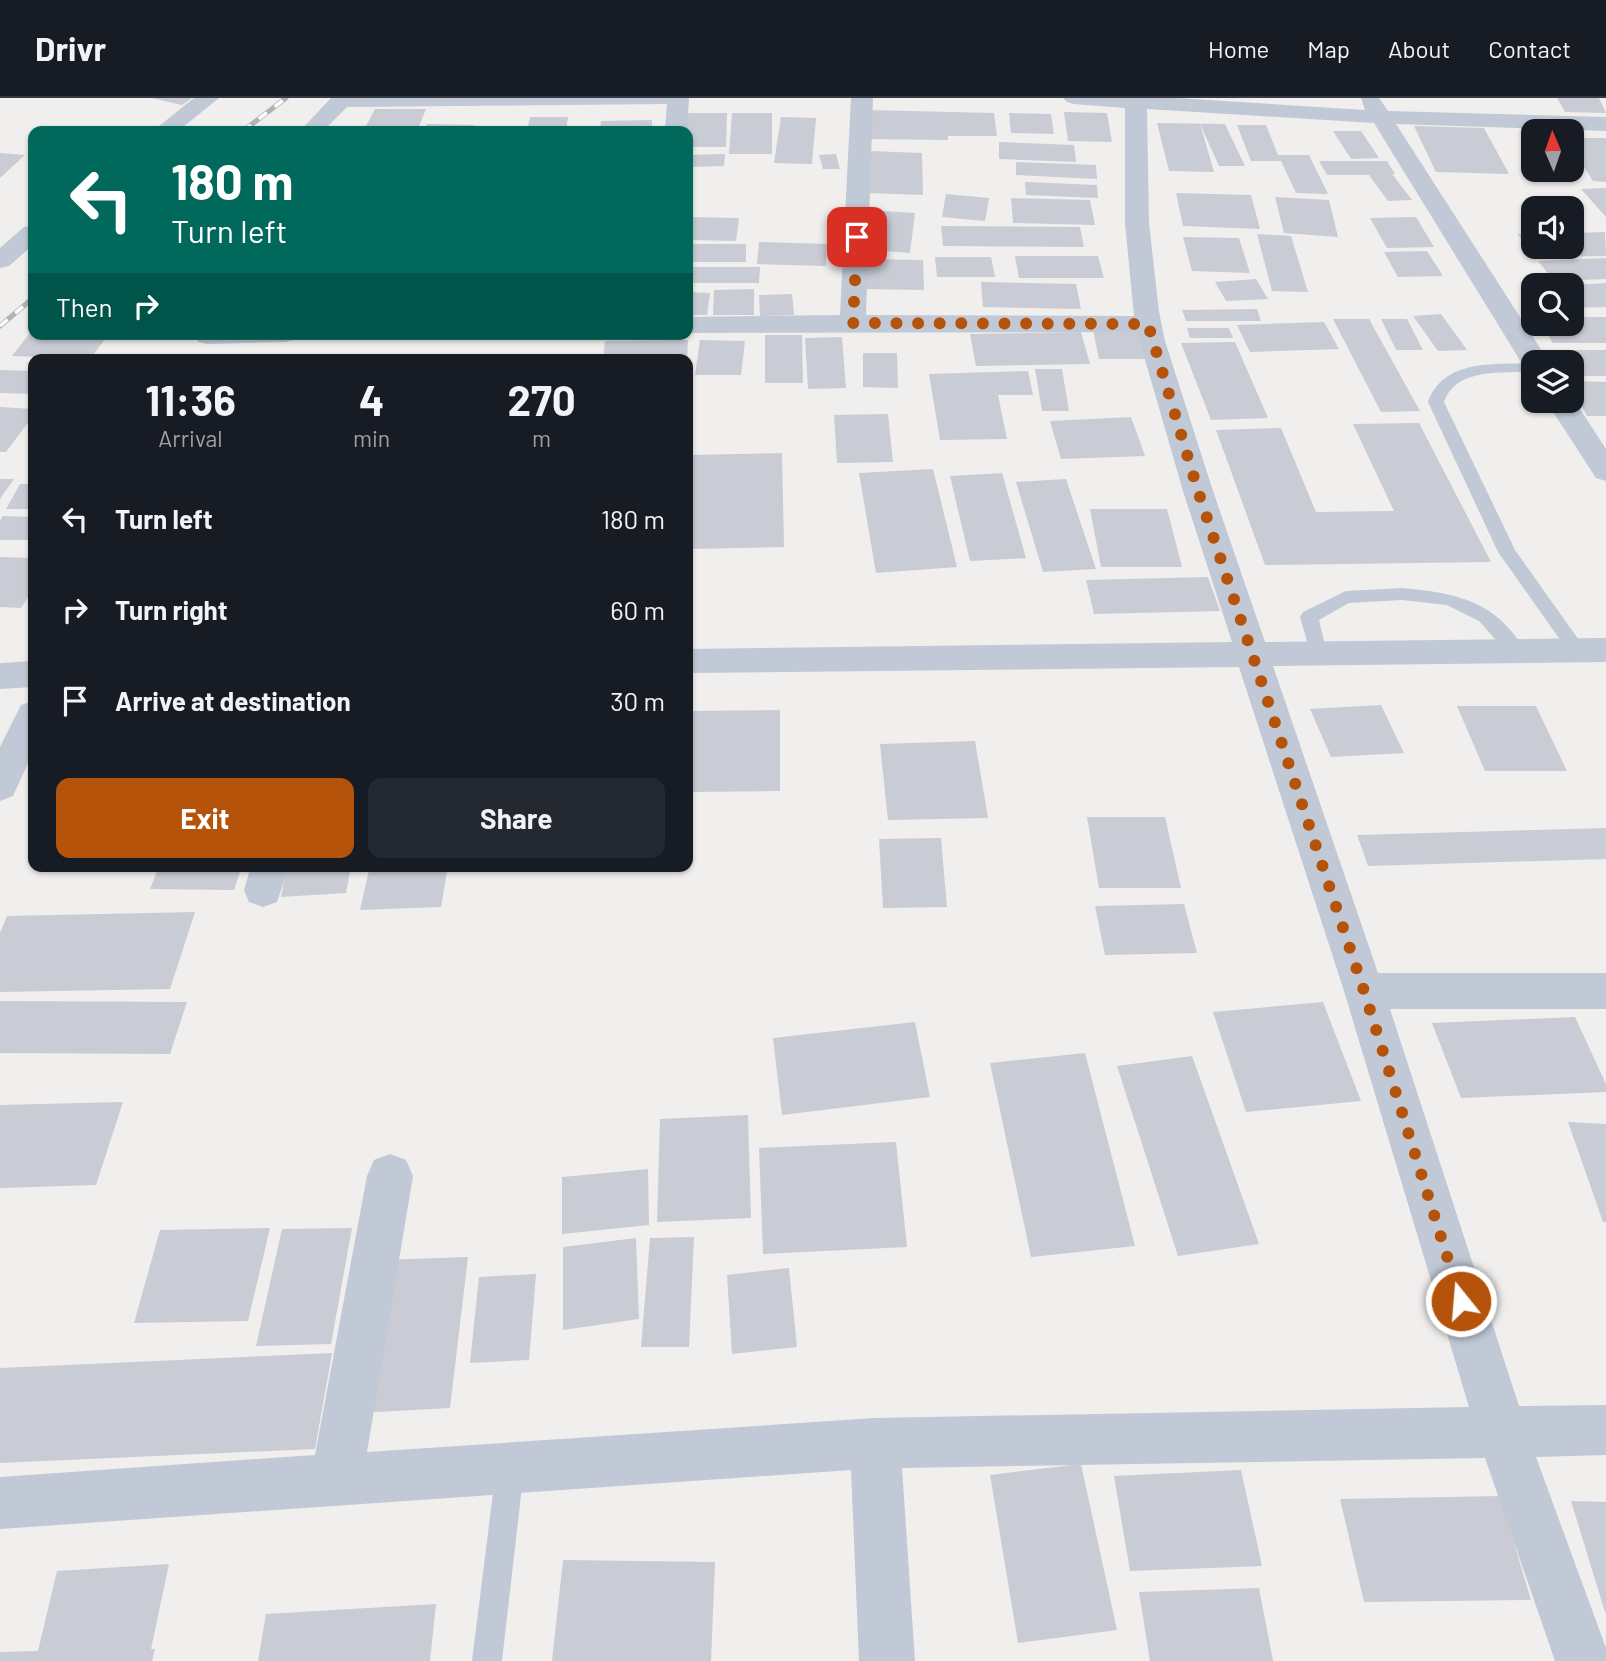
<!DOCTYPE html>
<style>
body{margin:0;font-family:Barlow,sans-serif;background:#242831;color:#f1f3f6;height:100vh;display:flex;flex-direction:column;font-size:26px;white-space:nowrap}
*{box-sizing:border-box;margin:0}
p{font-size:23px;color:#9ea1a6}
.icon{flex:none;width:38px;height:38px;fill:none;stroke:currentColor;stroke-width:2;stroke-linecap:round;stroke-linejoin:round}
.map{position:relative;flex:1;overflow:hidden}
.side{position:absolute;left:28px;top:256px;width:665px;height:518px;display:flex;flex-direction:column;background:#171b24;border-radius:14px;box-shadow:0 2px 5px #0004}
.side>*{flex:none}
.banner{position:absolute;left:28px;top:28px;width:665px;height:214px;border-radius:14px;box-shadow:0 2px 5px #0004;background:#00695c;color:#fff;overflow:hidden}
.needle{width:46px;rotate:358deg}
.controls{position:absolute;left:1521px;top:21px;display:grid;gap:14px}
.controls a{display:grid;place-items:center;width:63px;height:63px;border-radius:14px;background:#171b24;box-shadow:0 2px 5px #0004;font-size:35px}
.pin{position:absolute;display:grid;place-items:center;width:60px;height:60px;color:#fff;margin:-30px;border-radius:14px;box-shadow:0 4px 10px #0006}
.me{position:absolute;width:77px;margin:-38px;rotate:343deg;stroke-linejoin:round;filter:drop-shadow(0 0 5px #0008)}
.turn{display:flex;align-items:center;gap:24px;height:147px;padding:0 28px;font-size:32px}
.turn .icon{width:91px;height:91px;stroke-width:2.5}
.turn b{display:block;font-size:49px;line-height:60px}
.then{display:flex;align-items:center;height:66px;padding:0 28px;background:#0003;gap:14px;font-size:26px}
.eta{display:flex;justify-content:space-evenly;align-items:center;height:119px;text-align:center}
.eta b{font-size:42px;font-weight:700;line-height:49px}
.cta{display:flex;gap:14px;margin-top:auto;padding:14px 28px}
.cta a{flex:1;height:80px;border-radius:14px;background:#b45309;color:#fff;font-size:28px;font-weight:700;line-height:80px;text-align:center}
.cta a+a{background:#242831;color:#f1f3f6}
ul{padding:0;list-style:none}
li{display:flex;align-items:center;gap:21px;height:91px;padding:0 28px}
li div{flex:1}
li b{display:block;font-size:26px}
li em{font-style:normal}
header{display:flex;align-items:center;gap:42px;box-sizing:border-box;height:98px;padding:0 35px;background:#171b24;border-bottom:2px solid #363941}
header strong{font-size:33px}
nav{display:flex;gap:38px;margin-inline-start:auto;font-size:24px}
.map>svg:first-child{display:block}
</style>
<header>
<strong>Drivr</strong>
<nav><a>Home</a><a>Map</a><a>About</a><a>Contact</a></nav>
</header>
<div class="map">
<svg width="1606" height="1563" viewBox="0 0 1606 1563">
<rect width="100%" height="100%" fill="#f1eeee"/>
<!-- building -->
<g fill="#c9ccd4">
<polygon points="152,0 192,0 182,7"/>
<polygon points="1557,0 1599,0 1606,15 1565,14"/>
<polygon points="375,11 426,11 418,31 365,30"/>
<polygon points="866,12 994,15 997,38 948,38 948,42 867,41"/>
<polygon points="1064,14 1107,15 1112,44 1068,43"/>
<polygon points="686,15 727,15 726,49 688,49"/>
<polygon points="732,15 772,15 772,56 729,56"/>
<polygon points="1009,15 1051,16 1054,36 1011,35"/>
<polygon points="530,19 568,19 566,33 527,33"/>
<polygon points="781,19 816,20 812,66 774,65"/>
<polygon points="652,22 652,33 600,33 601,23"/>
<polygon points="1157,25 1225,26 1245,68 1219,68 1200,26 1214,74 1169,73"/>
<polygon points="427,26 474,27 471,33 424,33"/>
<polygon points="1237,27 1266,27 1278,57 1309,57 1328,96 1296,95 1281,63 1251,63"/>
<polygon points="1414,28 1484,30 1509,76 1436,74"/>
<polygon points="1333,33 1361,33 1379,60 1351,61"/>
<polygon points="1572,40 1606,40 1606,84 1593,83 1572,50"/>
<polygon points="999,44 1074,47 1076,64 999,61"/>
<polygon points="869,53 922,55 923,97 867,95"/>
<polygon points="0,55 25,57 0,80"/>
<polygon points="725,56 724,68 688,69 688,57"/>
<polygon points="836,56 840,71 823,71 819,57"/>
<polygon points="1572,60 1583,75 1542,75 1540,72 1572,72"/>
<polygon points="1319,63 1387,63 1395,76 1392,76 1412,102 1388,103 1369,77 1327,77"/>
<polygon points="1016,64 1096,67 1097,81 1016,77"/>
<polygon points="1025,84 1097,87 1098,100 1026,97"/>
<polygon points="1606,90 1606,119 1581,91"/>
<polygon points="1176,95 1251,97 1260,131 1183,128"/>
<polygon points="946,96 989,100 985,123 942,119"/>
<polygon points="1275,99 1329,102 1338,139 1284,135"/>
<polygon points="1011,100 1090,102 1095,127 1013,125"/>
<polygon points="867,112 915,115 910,155 860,151"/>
<polygon points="688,119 739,120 736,143 688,142"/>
<polygon points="1416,119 1434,149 1387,150 1370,120"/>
<polygon points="941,128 1080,129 1084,149 943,148"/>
<polygon points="1605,134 1606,158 1535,159 1518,136 1533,136 1533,149 1572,149 1572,135"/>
<polygon points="1257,136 1291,138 1308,194 1272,193"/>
<polygon points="1183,139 1239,140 1250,175 1192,173"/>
<polygon points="759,144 827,146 826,168 757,166"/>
<rect x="688" y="146" width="58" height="18"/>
<polygon points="1427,153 1443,178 1398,179 1384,154"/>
<polygon points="1015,158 1098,158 1104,180 1019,180"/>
<polygon points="935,159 991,159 995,179 937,179"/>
<polygon points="1606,160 1606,181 1554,183 1538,163"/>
<polygon points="862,161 923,162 924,192 862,191"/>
<polygon points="688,169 760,169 759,185 688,185"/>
<polygon points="1256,181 1268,201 1226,203 1215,184"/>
<polygon points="981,184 1076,186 1081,211 983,209"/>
<polygon points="1606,185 1606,209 1572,210 1572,187"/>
<polygon points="754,191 754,217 713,217 714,192"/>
<polygon points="688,194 710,195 707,217 688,217"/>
<polygon points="792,196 794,217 760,218 759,197"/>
<polygon points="1257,211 1261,223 1186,223 1182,212"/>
<polygon points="1441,216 1467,252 1438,253 1413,218"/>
<polygon points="1572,219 1606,219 1606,245 1553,245 1541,226 1572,226"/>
<polygon points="1333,221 1369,221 1420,313 1381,314"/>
<polygon points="1381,221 1407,221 1423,252 1396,252"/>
<polygon points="1324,224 1339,251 1250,254 1237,227"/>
<polygon points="1187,230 1229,230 1233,240 1190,240"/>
<polygon points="33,231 33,236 108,237 90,261 12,258"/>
<polygon points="1093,232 1137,233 1145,261 1099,261"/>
<polygon points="1081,234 1090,266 976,268 970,236"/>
<polygon points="765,237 802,237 803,285 765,285"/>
<polygon points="842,239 846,290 808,291 805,240"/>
<polygon points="688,242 687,261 603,261 605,243"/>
<polygon points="700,242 745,243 741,277 695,277"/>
<polygon points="1235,244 1268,320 1211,322 1181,245"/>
<polygon points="1547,252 1606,252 1606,278 1572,278 1572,264 1554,264"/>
<polygon points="863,255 897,255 898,290 863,289"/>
<polygon points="1035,271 1062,271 1069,313 1042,313"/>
<polygon points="0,272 33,273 33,296 0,295"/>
<polygon points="1028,273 1033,297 998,297 1007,341 940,342 929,276"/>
<polygon points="1572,283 1606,284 1606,318 1587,318 1572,290"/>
<polygon points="0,309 33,311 33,318 6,354 0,354"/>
<polygon points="888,316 893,364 837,365 834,317"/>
<polygon points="1131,319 1145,358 1061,361 1050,323"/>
<polygon points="1419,325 1491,464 1265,467 1216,332 1281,330 1316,414 1394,413 1353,326"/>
<polygon points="782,355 784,449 688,451 688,357"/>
<polygon points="933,371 957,469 876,475 859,375"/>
<polygon points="1002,375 1026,460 970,463 950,378"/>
<polygon points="0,381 14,381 0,401"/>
<polygon points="1066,381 1096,471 1043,474 1016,384"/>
<polygon points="20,386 33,386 33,411 6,411"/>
<polygon points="1090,411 1167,411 1182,469 1101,469"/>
<polygon points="3,418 33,419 33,442 0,442 0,423"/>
<polygon points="0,459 33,460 33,491 21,510 0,509"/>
<polygon points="1208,479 1220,513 1094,516 1086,482"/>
<polygon points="1381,607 1404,655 1331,659 1310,611"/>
<polygon points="1457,608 1536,608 1567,673 1485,673"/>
<polygon points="780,612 780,693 688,694 691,613"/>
<polygon points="975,643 988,720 888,722 880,646"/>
<polygon points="1087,719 1165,719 1181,790 1099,790"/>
<polygon points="1606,730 1606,761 1368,768 1357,737"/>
<polygon points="941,740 947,809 883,810 879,741"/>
<polygon points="159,768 242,768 234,792 150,791"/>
<polygon points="287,768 351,768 346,795 281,799"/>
<polygon points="370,768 448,768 441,809 360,812"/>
<polygon points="1184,806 1197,855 1105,857 1095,808"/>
<polygon points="195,814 170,891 0,894 0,835 7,818"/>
<polygon points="0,903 187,904 170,956 0,955"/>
<polygon points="1323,904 1361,1003 1246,1014 1213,914"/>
<polygon points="1575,919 1606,986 1606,994 1461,1000 1432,925"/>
<polygon points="915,924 930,999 782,1017 773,940"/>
<polygon points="1085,955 1135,1148 1031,1159 990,965"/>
<polygon points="1192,958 1259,1146 1178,1158 1117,968"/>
<polygon points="123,1004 96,1087 0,1090 0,1007"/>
<polygon points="748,1017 751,1120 657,1124 660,1021"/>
<polygon points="1568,1024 1606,1026 1606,1124 1603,1124"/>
<polygon points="896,1044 907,1149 763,1156 759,1050"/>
<polygon points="648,1071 649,1127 562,1136 562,1079"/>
<polygon points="270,1130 248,1223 134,1225 160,1132"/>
<polygon points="352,1130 331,1246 256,1248 282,1131"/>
<polygon points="694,1139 689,1249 641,1249 650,1140"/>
<polygon points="636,1140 639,1221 563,1232 563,1149"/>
<polygon points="468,1159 450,1310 358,1315 383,1162"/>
<polygon points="789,1170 797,1249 732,1256 727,1177"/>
<polygon points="536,1176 529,1262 470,1265 479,1179"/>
<polygon points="332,1255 315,1351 0,1365 0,1270"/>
<polygon points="1081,1366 1117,1532 1018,1545 990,1377"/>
<polygon points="1241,1372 1262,1468 1130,1473 1114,1378"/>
<polygon points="1500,1398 1531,1502 1364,1504 1340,1401"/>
<polygon points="1571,1403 1606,1404 1606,1514 1605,1514"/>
<polygon points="563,1462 715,1464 711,1563 552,1563"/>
<polygon points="169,1466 151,1551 155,1551 152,1563 0,1563 0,1554 38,1553 57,1473"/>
<polygon points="1259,1490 1273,1563 1150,1563 1139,1494"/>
<polygon points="436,1506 430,1563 258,1563 266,1516"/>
</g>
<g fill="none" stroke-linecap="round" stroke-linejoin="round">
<!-- lane -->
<g fill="#c0c9d5" fill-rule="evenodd">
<path d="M1533,265V273C1502,276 1456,269 1444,304L1515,452L1586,552L1583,557H1571L1498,454L1428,304C1444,260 1495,267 1533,265Z"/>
<path d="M1402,490C1455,495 1496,502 1525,553L1522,558H1510L1479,523L1447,507L1402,502L1349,505L1319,522L1327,555L1324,560H1312L1300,519L1303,514L1346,493Z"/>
<polygon points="510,1357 520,1361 524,1371 502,1563 472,1563 496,1371 500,1361"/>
</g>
<!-- street -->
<g fill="#c0c9d5" fill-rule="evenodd">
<polygon points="194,0 219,0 178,33 153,33"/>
<polygon points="331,0 689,0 687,33 665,33 667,6 347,9 323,33 300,33"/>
<polygon points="851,0 873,0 866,217 1134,218 1125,125 1125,10 1074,6 1067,4 1063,0 1177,0 1365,12 1361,0 1379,0 1388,13 1606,19 1606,33 1396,26 1549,264 1533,264 1533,272 1525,270 1521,264 1374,25 1147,11 1149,125 1159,214 1165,243 1213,393 1265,544 1606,540 1606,564 1273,568 1378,875 1606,875 1606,911 1390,911 1519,1308 1606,1307 1606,1357 1536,1359 1606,1550 1606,1563 1555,1563 1485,1360 902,1370 915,1563 859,1563 851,1372 0,1431 0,1379 315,1357 367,1078 374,1062 390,1056 406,1062 413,1078 367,1354 875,1320 1469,1309 1344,893 1239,569 688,575 688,551 1232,544 1183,393 1137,234 688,235 688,219 840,217"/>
<polygon points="33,127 33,147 9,168 0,170 0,150 24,129"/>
<polygon points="195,236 298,236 294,242 285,244 207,246 198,244"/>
<polygon points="1572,299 1606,351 1606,383 1596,380 1546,303 1572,303"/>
<polygon points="33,563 33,589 0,591 0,565"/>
<polygon points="33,603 33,654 13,698 0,703 0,649 21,607"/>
<polygon points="251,768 289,768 277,804 263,809 249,804 244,792"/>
</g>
<!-- rail casing -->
<g stroke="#b0b3b9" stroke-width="5">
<g id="rail">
<polyline points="243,33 286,0"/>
<polyline points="0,228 33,200"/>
</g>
</g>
<!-- rail -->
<use href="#rail" stroke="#fff" stroke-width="3.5" stroke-dasharray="10" stroke-linecap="butt"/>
</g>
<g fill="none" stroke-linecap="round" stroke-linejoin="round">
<!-- route -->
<polyline stroke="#b45309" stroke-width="12" stroke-dasharray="0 21.6" points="857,139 853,225 1148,226 1198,393 1364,893 1461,1203"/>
</g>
</svg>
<div class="controls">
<a><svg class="needle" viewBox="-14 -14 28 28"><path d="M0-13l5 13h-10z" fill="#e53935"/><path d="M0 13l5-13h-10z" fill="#9ea1a6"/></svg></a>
<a><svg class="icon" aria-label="sound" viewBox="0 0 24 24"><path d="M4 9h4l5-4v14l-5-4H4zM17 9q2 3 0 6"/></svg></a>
<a><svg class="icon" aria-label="search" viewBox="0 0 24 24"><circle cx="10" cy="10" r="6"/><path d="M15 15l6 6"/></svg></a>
<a><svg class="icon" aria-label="layers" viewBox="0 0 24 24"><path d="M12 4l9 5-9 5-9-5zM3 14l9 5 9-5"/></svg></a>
</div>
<div class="pin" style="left:857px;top:139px;background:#d93025"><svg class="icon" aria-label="arrive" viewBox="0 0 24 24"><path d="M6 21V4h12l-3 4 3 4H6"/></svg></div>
<svg class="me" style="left:1461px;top:1203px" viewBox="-20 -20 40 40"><circle r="17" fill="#b45309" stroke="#fff" stroke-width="3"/><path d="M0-11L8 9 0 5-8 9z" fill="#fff"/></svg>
<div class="banner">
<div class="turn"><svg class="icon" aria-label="left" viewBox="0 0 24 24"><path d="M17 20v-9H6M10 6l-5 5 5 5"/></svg><div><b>180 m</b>Turn left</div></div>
<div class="then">Then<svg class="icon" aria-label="right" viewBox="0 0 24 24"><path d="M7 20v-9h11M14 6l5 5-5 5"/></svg></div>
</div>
<section class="side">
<div class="eta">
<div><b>11:36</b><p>Arrival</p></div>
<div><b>4</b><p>min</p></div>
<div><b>270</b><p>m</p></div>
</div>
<ul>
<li><svg class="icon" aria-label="left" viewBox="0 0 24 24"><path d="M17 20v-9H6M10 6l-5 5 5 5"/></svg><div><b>Turn left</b></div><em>180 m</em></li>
<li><svg class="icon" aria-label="right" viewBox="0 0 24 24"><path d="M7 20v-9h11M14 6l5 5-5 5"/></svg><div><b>Turn right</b></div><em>60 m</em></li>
<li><svg class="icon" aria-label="arrive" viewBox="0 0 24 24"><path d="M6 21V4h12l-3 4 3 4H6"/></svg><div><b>Arrive at destination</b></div><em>30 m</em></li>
</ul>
<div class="cta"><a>Exit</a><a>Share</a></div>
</section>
</div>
